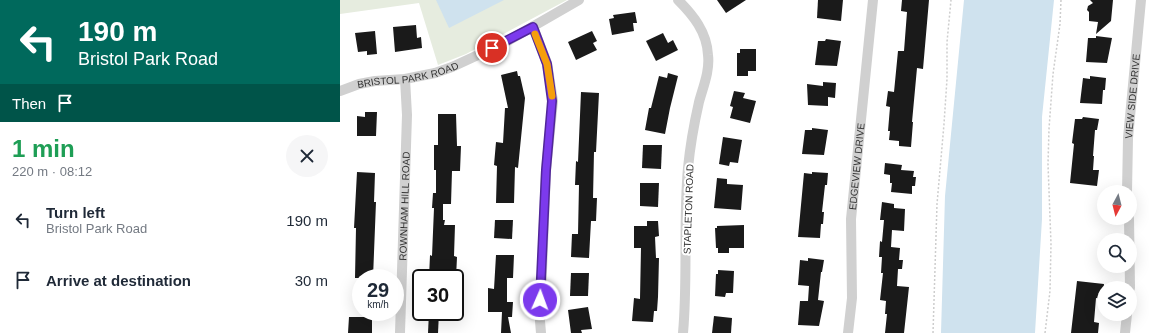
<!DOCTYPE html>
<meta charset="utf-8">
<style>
body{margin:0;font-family:Arial,sans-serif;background:#f6f6f7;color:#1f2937;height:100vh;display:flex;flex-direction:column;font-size:15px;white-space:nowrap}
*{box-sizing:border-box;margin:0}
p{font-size:13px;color:#747a83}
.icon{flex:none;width:22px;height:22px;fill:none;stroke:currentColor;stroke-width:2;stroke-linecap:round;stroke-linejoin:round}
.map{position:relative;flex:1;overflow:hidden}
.sheet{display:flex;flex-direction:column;background:#fff;width:340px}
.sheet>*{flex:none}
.hud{background:#00695c;color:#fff;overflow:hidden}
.needle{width:26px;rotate:187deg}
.buttons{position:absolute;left:757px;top:185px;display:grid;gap:8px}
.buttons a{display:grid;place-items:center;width:40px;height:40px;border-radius:50%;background:#fff;box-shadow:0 4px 16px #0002;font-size:20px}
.speed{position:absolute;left:12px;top:269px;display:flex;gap:8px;font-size:20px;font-weight:700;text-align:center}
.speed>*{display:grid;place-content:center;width:52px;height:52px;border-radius:50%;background:#fff;box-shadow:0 4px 16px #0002;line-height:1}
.speed small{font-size:10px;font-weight:400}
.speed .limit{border:2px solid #111;border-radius:6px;background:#fff;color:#111}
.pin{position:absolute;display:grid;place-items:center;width:34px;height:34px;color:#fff;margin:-17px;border:2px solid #fff;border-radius:50%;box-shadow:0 1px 4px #0007}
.me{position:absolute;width:44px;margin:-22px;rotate:2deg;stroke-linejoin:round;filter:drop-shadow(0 0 3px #0008)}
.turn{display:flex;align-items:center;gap:14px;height:84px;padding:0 12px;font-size:18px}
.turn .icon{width:52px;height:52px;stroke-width:2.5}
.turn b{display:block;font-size:28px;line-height:34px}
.then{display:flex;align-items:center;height:38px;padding:0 12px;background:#0003;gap:8px;font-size:15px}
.round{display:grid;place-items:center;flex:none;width:42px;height:42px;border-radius:21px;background:#f6f6f7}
.overview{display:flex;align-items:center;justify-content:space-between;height:68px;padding:0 12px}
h1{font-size:24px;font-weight:800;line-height:30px;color:#1e9e55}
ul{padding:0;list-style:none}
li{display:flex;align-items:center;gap:12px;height:60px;padding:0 12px}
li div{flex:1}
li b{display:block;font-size:15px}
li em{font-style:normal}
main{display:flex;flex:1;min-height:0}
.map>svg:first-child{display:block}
</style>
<main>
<section class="sheet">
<div class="hud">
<div class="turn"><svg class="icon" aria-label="left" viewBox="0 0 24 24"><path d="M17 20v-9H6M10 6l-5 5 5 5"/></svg><div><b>190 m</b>Bristol Park Road</div></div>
<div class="then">Then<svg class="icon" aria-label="arrive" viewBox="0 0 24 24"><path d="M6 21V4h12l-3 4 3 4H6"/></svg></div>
</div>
<div class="overview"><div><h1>1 min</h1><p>220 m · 08:12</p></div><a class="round"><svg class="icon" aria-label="close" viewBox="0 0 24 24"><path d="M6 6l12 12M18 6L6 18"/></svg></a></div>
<ul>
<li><svg class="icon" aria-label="left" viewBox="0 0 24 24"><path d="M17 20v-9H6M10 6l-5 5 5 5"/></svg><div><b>Turn left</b><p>Bristol Park Road</p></div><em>190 m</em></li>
<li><svg class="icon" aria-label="arrive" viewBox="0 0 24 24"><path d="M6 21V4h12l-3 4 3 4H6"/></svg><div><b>Arrive at destination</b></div><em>30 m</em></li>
</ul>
</section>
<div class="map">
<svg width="809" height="333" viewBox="0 0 809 333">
<rect width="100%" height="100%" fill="#fff"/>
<!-- green -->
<polygon fill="#e6ecdf" points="0,0 227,0 126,54 98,65 79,3 0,14"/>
<!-- water -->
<g fill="#cfe2ee">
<polygon points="96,0 164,0 109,28"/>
<polygon points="624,0 714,0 702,117 702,219 695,333 601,333 605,196"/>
</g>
<!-- building -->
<g fill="#1a1a1a">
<polygon points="377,0 406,0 386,13"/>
<polygon points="478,0 503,0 501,21 477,18"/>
<polygon points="562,0 589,0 583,69 577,68 572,122 573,122 571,147 559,146 559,141 549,140 550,131 548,131 550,107 546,106 548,91 554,92 558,51 564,51 567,12 561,11"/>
<polygon points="750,0 773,0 771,21 756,34 758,22 749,21 749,12 747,10 748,6 753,3"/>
<polygon points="295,12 297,23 293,23 294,31 272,35 269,19 274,18 273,15"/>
<polygon points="76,25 77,38 81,37 82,48 55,52 53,27"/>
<polygon points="35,31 37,54 27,55 27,51 18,52 15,33"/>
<polygon points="252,31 257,41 253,43 257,50 236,60 228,42"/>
<polygon points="323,33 328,43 333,40 338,50 316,61 306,41"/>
<polygon points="756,36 772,38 767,63 746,62 748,38 756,38"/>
<polygon points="486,39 501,41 497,66 475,65 478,41 485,41"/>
<polygon points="400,49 416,49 416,71 408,71 408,76 397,76 397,53 400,53"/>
<polygon points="177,71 178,76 180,76 185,98 178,168 175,167 174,203 156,203 157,166 154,165 156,142 163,143 165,108 168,108 161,75"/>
<polygon points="328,73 338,76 330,108 325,134 305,130 309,108 311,108 319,76 327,78"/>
<polygon points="750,76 766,78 765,90 763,90 762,104 740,103 743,78 750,79"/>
<polygon points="483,82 496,83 495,98 488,97 488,106 468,105 467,84 483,86"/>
<polygon points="394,91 405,93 403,98 416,101 410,123 390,118 393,107 390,106"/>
<polygon points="241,92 259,93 256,152 254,152 253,198 257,198 256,221 251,221 249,258 231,257 232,234 238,234 239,185 235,185 236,161 238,162"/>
<polygon points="25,112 37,112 36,136 17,136 17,116 25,117"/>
<polygon points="98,114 116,114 117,146 121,146 120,171 112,171 111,204 103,204 103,220 105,220 104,225 115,225 114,256 117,257 116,278 89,278 90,255 92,256 94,208 92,208 93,193 96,193 96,170 94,170 94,145 98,145"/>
<polygon points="743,117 759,119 757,130 755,130 753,156 754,156 753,170 759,170 757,186 730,183 734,144 732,143 735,119 742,119"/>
<polygon points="472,128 488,130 484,155 462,154 465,130 472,130"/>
<polygon points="383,137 402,140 398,163 390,162 389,166 379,164"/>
<polygon points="303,145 322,145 321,169 302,168"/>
<polygon points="545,163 562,165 561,170 574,171 573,177 576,177 575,186 572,186 572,194 551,192 552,183 550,183 550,175 544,174"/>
<polygon points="17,172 35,173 34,202 36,202 33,278 15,278 16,228 14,228"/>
<polygon points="472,172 488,173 487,185 485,185 482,212 484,212 483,224 481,224 480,238 458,237 464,173 472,174"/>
<polygon points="377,178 387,179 387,184 403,185 401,210 374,208"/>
<polygon points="300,183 319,183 318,207 300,206"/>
<polygon points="542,202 554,204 554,208 565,209 564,231 552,230 551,247 560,248 559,260 563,260 562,269 558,269 557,286 569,287 564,333 545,333 547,314 545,314 546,301 540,300 543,273 541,273 542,257 539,257 540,241 542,242 544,220 540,220"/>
<polygon points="155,220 173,220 172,239 154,238"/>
<polygon points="307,221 318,221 319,236 315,237 316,258 319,258 318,297 317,311 314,311 313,322 292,321 294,298 300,299 301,248 294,248 294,226 307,226"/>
<polygon points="404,225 404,248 389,248 389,253 378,253 378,248 376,248 375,228 377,228 377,226"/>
<polygon points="156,255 174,255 173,278 167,278 167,302 173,302 172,317 168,317 171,333 161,333 162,312 148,312 148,288 154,289"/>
<polygon points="468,258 484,260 482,272 481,272 478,300 484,301 479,326 458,325 460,301 468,301 469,286 458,285 460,260 468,261"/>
<polygon points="378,270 394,271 393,293 386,293 385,297 375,296 376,274 378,274"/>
<polygon points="231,273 249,273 248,296 230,296"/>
<polygon points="737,281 764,284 762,299 756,298 754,322 759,323 758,333 731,333"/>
<polygon points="248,307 252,329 241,330 242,333 231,333 228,310"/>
<polygon points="89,312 99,312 98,333 88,333"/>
<polygon points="374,316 392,318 391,333 372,333"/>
<polygon points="9,317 32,317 32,333 8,333"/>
</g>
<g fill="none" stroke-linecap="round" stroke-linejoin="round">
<!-- path -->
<g stroke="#cdcdcd" stroke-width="1.5" stroke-dasharray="2 2" stroke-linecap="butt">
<polyline points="593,333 597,204 604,124 607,79 607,42 611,0"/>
<polyline points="705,333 710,291 711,244 708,164 709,129 713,74 720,24 721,0"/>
</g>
<!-- street -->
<g stroke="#d0d0d0" stroke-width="10">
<path d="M338,0C353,15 367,32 368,55C370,71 363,87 359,102C354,124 350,147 348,168C343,223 348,278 343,333"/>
<polyline points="193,27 207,63 213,101 206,170 200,321 201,333"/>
<path id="s1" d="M0,91L19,84L35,81L65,79L95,73L112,67L166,42L239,0"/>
<path id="s2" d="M787,192L788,138L801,0"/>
<polyline points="789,218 790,288"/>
<path id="s3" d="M60,333L67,115L65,79"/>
<path id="s4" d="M508,333L512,298L511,219L533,0"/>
<polyline points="785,333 787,314"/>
</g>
</g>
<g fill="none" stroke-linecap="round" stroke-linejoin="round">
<!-- route casing -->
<g stroke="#51269a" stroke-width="10">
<polyline id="route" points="152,48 193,27 207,64 212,101 206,170 200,300"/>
</g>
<!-- route -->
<use href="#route" stroke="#7c3aed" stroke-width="7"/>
<!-- slow -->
<polyline stroke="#f59e0b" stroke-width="7" points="195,34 207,64 212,96"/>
</g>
<g text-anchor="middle" stroke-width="4" stroke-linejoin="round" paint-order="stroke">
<!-- street labels -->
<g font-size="10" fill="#333" stroke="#fff">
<text dy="4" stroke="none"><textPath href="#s1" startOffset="70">BRISTOL PARK ROAD</textPath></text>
<text dy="4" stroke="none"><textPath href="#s2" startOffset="96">VIEW SIDE DRIVE</textPath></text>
<text dy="4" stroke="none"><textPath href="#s4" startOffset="167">EDGEVIEW DRIVE</textPath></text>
<text dy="4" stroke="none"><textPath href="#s3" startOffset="127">ROWNHAM HILL ROAD</textPath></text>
<text transform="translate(348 209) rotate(-88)" y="4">STAPLETON ROAD</text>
</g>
</g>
</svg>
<div class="buttons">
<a><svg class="needle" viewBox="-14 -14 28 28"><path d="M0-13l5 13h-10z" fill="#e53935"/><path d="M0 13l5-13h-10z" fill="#747a83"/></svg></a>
<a><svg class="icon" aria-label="search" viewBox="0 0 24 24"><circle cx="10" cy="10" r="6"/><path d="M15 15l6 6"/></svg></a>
<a><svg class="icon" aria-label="layers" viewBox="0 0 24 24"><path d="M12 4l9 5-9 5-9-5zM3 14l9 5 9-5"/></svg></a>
</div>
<div class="speed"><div>29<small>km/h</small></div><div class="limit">30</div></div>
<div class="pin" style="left:152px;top:48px;background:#d93025"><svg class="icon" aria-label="arrive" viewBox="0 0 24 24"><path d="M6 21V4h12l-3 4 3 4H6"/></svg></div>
<svg class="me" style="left:200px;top:300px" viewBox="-20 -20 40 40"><circle r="17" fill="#7c3aed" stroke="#fff" stroke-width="3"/><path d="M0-11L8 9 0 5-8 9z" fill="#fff"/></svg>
</div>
</main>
